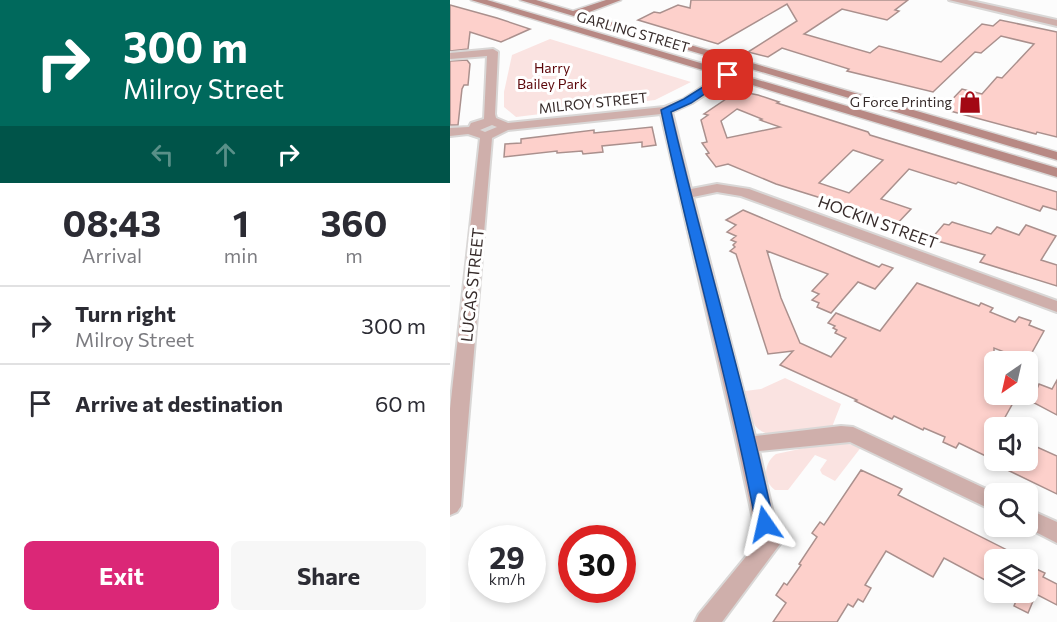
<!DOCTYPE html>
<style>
body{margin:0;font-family:Commissioner,sans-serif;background:#f7f7f7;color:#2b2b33;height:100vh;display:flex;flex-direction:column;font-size:22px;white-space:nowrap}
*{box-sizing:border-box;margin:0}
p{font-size:20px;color:#7c7c81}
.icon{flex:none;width:33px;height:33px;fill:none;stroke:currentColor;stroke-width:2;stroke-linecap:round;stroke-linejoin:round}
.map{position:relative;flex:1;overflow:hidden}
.drawer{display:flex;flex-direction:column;background:#fff;width:450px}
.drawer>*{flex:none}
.top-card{background:#00695c;color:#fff;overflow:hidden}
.needle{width:39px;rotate:214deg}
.buttons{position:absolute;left:534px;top:351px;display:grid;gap:12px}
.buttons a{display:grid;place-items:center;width:54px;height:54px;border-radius:9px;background:#fff;box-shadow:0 3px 9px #0003;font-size:30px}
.speed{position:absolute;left:18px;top:525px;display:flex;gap:12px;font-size:30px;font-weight:700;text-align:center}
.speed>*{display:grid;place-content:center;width:78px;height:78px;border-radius:50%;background:#fff;box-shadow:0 3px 9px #0003;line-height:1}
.speed small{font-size:15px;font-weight:400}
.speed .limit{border:9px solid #d22;background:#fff;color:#111}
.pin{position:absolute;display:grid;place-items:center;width:51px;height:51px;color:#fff;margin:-26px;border-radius:12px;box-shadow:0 3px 9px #0006}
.me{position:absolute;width:66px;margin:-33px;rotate:349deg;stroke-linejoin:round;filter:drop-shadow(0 0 4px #0008)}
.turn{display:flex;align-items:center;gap:21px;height:126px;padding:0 24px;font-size:27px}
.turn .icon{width:78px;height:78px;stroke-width:2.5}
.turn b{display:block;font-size:42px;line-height:51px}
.lanes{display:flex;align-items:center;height:57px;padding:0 24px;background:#0003;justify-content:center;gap:30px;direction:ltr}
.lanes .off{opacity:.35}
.eta{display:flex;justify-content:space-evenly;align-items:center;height:102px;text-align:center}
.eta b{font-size:36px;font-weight:700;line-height:42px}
.primary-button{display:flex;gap:12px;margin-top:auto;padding:12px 24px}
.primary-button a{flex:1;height:69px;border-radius:9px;background:#db2777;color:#fff;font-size:24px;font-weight:700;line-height:69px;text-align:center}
.primary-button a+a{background:#f7f7f7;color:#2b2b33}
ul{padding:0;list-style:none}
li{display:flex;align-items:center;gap:18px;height:78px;padding:0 24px;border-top:2px solid #e1e1e2}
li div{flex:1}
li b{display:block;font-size:22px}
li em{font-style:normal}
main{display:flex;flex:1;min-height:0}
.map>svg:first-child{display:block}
</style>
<main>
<section class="drawer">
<div class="top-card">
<div class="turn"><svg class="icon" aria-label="right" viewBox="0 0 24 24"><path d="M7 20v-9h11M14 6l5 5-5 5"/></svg><div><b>300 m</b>Milroy Street</div></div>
<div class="lanes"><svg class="icon off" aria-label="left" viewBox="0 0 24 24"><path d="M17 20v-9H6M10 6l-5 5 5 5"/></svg><svg class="icon off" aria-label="ahead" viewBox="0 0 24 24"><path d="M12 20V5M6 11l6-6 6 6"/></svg><svg class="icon" aria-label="right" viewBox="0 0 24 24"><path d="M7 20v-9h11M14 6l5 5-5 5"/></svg></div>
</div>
<div class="eta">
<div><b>08:43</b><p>Arrival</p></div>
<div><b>1</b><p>min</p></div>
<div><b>360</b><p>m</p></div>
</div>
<ul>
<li><svg class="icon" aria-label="right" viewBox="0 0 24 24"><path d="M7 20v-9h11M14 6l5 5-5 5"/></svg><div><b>Turn right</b><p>Milroy Street</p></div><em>300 m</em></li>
<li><svg class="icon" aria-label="arrive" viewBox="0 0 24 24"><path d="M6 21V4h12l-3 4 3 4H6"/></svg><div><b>Arrive at destination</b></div><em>60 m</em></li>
</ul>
<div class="primary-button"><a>Exit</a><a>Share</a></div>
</section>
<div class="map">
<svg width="607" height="622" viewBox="0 0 607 622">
<rect width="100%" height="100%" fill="#fcfcfc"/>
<!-- green -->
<g fill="#fae3e1">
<polygon points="100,39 241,82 205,100 66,117 54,107 54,92 62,55"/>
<path d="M335,378L391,404L382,427L377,430C356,432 312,446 302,420C298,411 298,401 295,391L311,389Z"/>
<path d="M383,442L412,446L385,481L372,474L370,470L377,460L365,455L338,490H325C312,480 314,463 326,454Z"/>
</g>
<!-- building -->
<g fill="#fdd0cb" stroke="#aa908d" stroke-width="1.5" fill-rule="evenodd">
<polygon points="241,0 458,0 445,10 449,11 437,20 392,9 354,34 420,53 429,46 491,62 532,24 543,26 550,20 607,32 607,137 587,132 586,134 493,109 512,89 532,94 547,77 552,78 584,44 551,36 531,53 525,52 483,92 397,71 399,69 332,48 318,57 298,52 347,21 337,4 268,44 188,20 204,12 210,13 228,5 240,8"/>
<polygon points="0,5 47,18 80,29 51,42 20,32 18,49 0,51"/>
<polygon points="17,60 20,64 18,85 14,85 12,89 8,125 0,125 0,61"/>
<path d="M288,91L308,95L329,102L327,103L418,132L420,135L607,192V210L593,206L590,211L508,182L506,184L459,169L431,199L461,209L445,226L417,216L419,213L326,184L278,164L266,167L256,154L259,153L252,143L257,142L251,120L258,115L254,114ZM287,109L312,119L310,120L330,127L277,138L271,121ZM403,150L433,160L399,193L369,183Z"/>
<polygon points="202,127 206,145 192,147 192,142 152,146 153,152 133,154 132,151 107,153 107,151 54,157 55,144 71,143 71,139 144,130 144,133"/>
<polygon points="293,210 402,256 429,267 432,264 443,268 425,289 408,282 381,313 367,307 369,303 362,300 369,294 362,291 378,274 317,251 331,298 350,343 381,357 396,338 385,333 387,330 383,328 385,326 378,323 386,313 430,331 467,283 529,306 531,303 543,308 540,312 565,322 569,317 581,321 579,325 594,331 580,356 573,354 570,358 544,348 544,394 568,394 549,428 544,428 544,460 509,443 506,448 493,442 495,437 474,428 473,430 444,416 442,419 405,401 407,400 330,365 343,351 318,354 286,254 280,251 285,247 283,245 286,242 281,240 286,236 277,232 286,225 276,220"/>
<polygon points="502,222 541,234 547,227 569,235 576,225 606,236 591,260 607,265 607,286 530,262 535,255 481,239 494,224 499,225"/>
<polygon points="607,380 607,415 573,397 578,394 579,386 587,389 589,384 602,389"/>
<polygon points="578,443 607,456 607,494 537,460 578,460"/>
<polygon points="411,470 452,489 448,495 577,560 544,560 535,580 494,558 483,577 436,551 415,585 421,588 413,602 408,599 403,607 398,604 387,622 323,622 336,603 326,595 334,583 337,585 351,565 349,564 367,537 362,533 370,522 374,525"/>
<polygon points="578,565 595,573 593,577 607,584 607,605 586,594 578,613 564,606 566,601 550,592 583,592 578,590"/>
</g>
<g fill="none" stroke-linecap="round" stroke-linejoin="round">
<!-- street casing -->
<g stroke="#d9d7d6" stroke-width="4">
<g id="street">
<polygon points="499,0 517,0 607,20 607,26"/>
<path d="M43,49L48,52L45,114L46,118L58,123L214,107L234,99L291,62H299V66L242,103L222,112L241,189L267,184L299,189L607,301V312L291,196L267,192L243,197L305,436L391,426L403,427L547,494H544V511L400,442L309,451L330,544L272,622H245L249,614L308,542L285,435L211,114L58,130L42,138L11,506L7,512L0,515V409L30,138L18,134L0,136V128L19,127L21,123L34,119L37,56L0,59V53ZM42,125L47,127L35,132L30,130Z"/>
<polygon points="578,509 607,522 607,543 574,526 578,526"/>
</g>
</g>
<!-- secondary casing -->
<g stroke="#d9d7d6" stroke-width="3">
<g id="secondary">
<polygon points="21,0 37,0 607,168 607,177"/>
<polygon points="70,0 86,0 123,11 156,0 171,0 134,14 607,152 607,160"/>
</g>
</g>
<!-- street -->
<use href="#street" fill="#cfafab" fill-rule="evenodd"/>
<!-- secondary -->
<use href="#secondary" fill="#b88984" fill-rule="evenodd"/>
</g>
<!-- route -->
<path fill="#1a73e8" stroke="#114b97" stroke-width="1.5" d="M275,73L283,75L241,103L221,112C253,250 295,385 324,524L321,530L315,532L309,530L306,524C280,385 240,249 211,110L234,99Z"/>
<!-- icons -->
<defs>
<g id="shop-bare" transform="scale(1.8)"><path d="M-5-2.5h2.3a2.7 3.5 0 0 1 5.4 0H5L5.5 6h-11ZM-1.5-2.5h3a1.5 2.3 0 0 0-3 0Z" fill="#a30814" stroke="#fff" stroke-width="2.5" paint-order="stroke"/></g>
</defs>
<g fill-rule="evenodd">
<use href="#shop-bare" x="520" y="102"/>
</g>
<g text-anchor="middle" stroke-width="6" stroke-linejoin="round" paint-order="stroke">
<!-- far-street labels -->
<g font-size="14" fill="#372c2b" stroke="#fff">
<text transform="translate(183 32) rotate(16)" y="5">GARLING STREET</text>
<text transform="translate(143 103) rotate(-6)" y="5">MILROY STREET</text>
</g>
<!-- far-park labels -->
<g font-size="14" fill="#5c070a" stroke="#fff">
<text x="102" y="73">Harry<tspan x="102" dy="16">Bailey Park</tspan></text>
</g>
<!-- far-poi labels -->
<g font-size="14" fill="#372c2b" stroke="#fff" text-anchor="end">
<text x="502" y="107">G Force Printing</text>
</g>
<!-- street labels -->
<g font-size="16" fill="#372c2b" stroke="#fff">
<text transform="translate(428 222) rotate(20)" y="6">HOCKIN STREET</text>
<text transform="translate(22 285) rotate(-84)" y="6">LUCAS STREET</text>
</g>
</g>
</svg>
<div class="buttons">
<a><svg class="needle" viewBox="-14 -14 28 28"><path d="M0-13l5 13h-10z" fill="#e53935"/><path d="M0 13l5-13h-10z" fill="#7c7c81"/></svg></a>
<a><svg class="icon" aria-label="sound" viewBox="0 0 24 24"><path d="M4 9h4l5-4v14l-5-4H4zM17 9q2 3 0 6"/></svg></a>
<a><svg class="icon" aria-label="search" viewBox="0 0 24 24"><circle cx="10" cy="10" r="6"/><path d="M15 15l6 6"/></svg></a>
<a><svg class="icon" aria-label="layers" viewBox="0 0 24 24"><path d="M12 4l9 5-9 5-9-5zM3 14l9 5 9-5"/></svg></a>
</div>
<div class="speed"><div>29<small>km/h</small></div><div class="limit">30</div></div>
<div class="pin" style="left:278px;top:75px;background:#d93025"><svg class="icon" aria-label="arrive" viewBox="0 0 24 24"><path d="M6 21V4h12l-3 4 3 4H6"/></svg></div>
<svg class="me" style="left:315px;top:524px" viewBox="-20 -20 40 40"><path d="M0-17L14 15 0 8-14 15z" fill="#1a73e8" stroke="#fff" stroke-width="4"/></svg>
</div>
</main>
